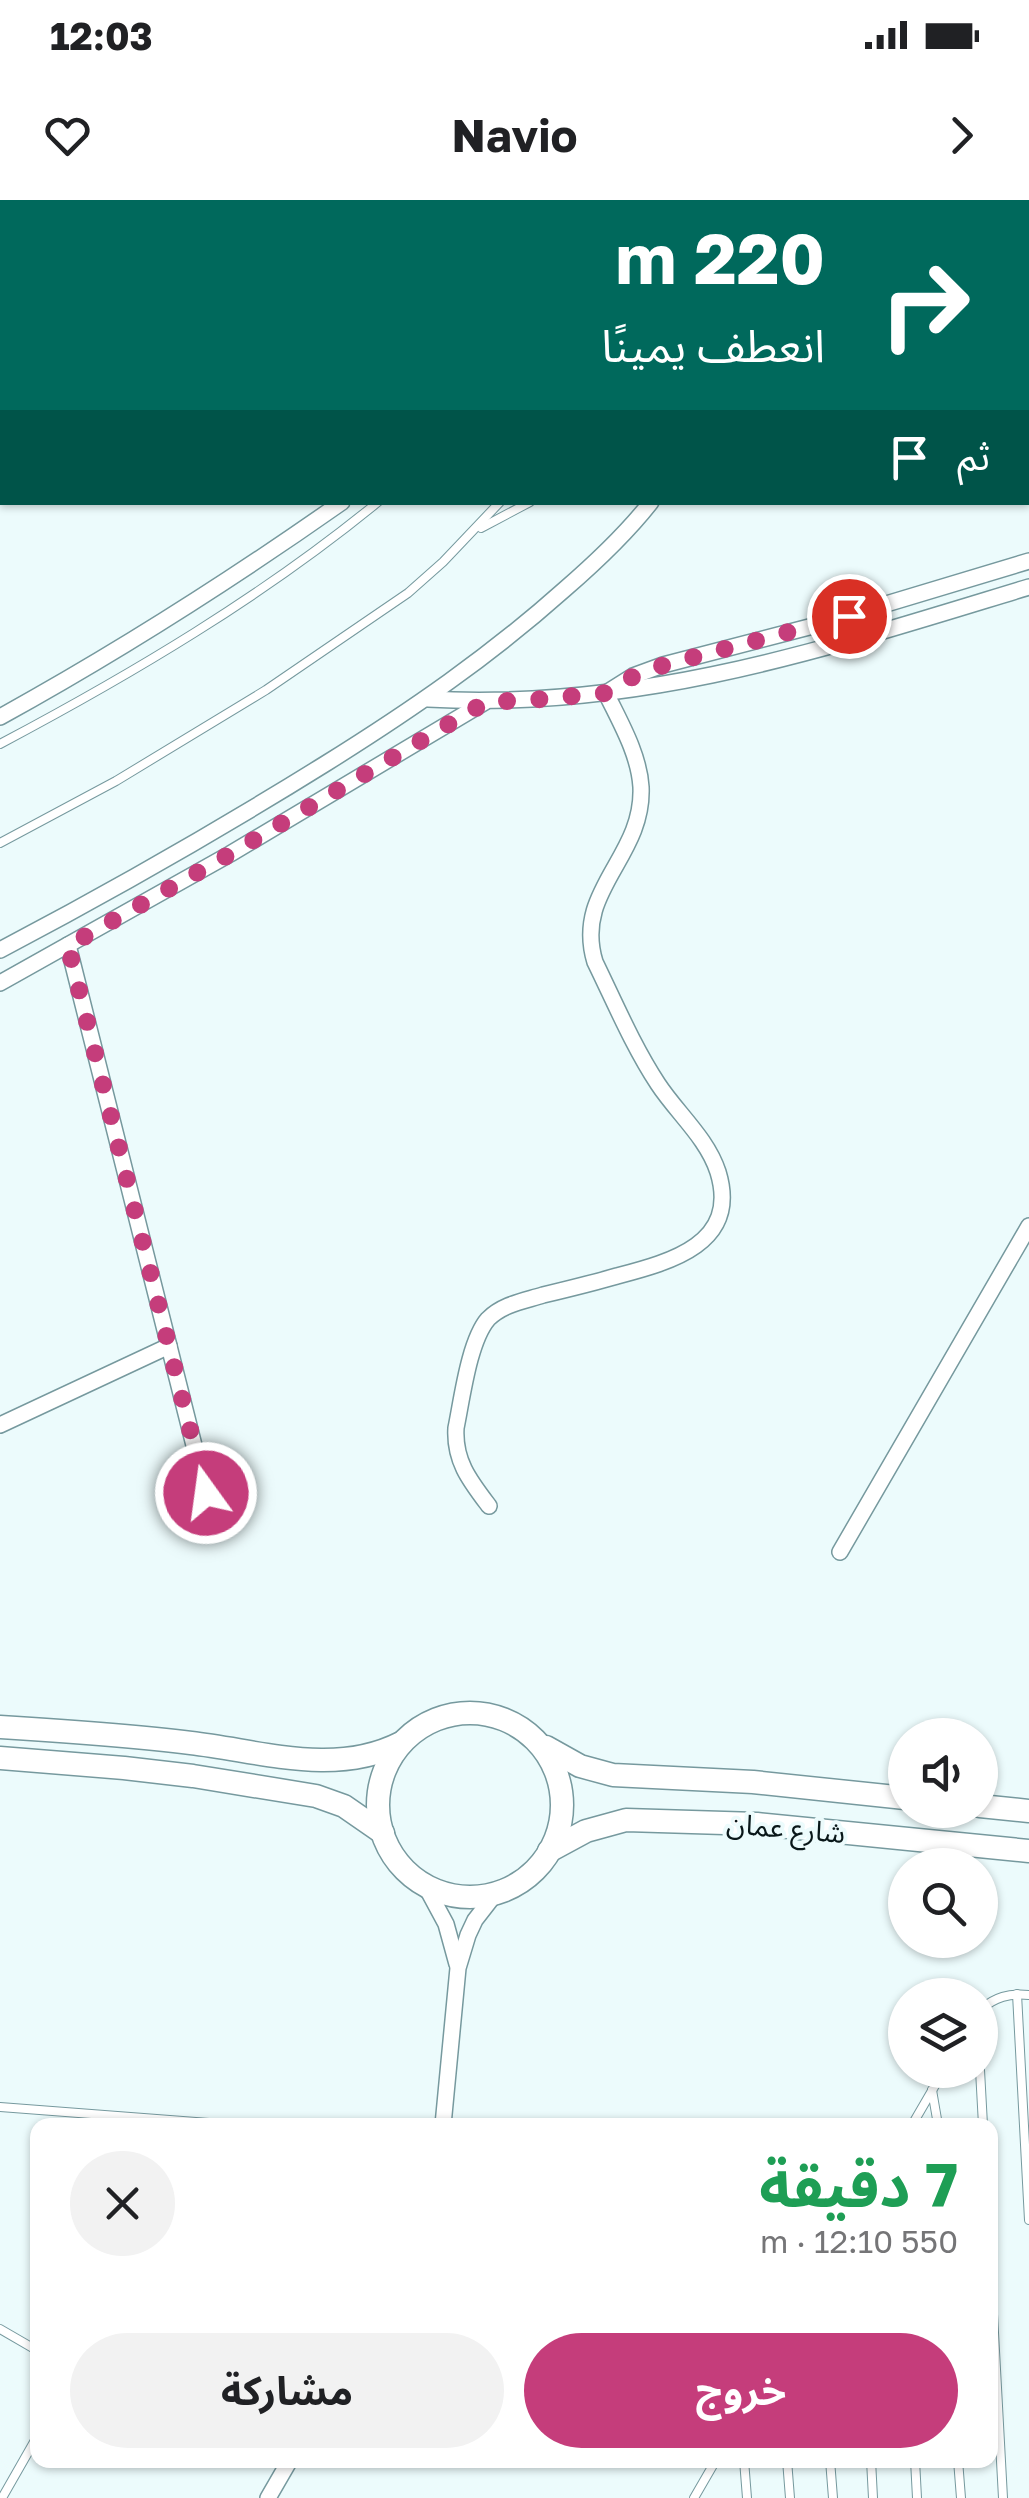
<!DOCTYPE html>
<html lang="ar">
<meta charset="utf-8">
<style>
body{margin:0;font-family:"Golos Text","Noto Sans Arabic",sans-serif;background:#f2f2f2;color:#202124;direction:rtl;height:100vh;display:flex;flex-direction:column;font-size:38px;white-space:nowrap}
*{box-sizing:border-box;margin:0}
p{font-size:32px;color:#757577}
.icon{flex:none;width:55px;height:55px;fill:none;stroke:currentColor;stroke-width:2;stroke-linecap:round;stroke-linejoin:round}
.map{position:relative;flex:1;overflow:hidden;direction:ltr}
.details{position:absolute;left:30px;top:1918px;width:968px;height:350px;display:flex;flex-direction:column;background:#fff;border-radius:20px;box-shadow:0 2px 8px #0004;direction:rtl}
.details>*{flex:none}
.top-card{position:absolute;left:0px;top:0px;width:1030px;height:305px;box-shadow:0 2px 8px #0004;direction:rtl;background:#00695c;color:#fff;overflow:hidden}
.tools{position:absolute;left:888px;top:1518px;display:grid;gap:20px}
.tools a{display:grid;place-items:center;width:110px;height:110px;border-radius:50%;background:#fff;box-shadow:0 2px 8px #0004;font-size:50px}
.pin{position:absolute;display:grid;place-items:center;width:85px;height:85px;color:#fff;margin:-42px;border:5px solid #fff;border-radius:50%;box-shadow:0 2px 10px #0007}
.me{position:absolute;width:110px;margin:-55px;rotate:346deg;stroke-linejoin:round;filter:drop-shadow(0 0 8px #0008)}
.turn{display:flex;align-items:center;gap:35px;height:210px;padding:0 40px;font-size:45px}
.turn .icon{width:130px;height:130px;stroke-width:2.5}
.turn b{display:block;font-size:70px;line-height:85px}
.then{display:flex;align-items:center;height:95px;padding:0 40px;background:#0003;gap:20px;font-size:38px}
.round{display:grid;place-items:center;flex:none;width:105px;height:105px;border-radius:52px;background:#f2f2f2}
.head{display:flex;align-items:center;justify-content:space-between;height:170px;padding:0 40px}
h1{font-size:60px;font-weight:700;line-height:75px;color:#1e9e55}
.primary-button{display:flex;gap:20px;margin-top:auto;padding:20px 40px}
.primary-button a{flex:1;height:115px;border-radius:60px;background:#c53d7b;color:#fff;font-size:40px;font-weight:700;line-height:115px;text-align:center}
.primary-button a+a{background:#f2f2f2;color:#202124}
.status{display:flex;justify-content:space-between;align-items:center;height:70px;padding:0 50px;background:#fff;direction:ltr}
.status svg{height:28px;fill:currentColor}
header{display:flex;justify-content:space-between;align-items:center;height:130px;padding:0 40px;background:#fff;font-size:45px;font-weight:700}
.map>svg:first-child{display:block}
</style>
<div class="status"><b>12:03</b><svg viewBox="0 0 49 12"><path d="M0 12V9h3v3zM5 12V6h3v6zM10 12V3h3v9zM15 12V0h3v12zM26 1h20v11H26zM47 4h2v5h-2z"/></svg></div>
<header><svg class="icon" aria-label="forward" viewBox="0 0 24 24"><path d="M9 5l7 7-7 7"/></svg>Navio<svg class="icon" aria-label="heart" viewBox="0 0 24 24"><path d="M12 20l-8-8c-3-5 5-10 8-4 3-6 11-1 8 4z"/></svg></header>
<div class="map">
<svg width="1029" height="2298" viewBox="0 0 1029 2298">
<rect width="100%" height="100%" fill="#ecfbfc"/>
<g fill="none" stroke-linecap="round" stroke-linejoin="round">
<!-- service casing -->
<g stroke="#76999e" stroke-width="10">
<g id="service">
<polyline points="685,0 686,2"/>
<polyline points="561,2 561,0"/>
<polyline points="646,2 647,0"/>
<polyline points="481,328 530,302"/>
<path d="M0,544C132,474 262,397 378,302"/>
<polyline points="0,643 116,581 266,490 408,393 443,362 500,302"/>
<polyline points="1017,1794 1029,2020"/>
<path d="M980,1810C995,1797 1009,1793 1029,1795"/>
<polyline points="980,1870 983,1925"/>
<polyline points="932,1890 938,1925"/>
<polyline points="0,1907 235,1925"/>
<polyline points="912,1925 944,1870"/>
<polyline points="990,2059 1003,2298"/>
<polyline points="0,2129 38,2151"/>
<polyline points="744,2260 747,2298"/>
<polyline points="787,2260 790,2298"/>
<polyline points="830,2260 833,2298"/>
<polyline points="871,2260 873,2298"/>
<polyline points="915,2260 917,2298"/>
<polyline points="958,2260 961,2298"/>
<polyline points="2,2298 38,2235"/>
<polyline points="694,2298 716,2260"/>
</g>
</g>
<!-- minor casing -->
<g stroke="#76999e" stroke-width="18">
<g id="minor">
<polyline points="745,0 745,2"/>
<polyline points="534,2 535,0"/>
<polyline points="1028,11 1029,11"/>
<path d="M428,499C641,511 828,448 1029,387"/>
<path d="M0,517C118,452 231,380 342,302"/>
<polyline points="68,745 206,1293"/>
<path d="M0,750C110,692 219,630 325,564C410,511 490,456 565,389C595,363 626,334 651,302"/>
<polyline points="0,783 230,654 485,502"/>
<polyline points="0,1225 169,1146"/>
<path d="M489,1306C470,1281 454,1261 456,1228C462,1199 469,1141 488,1119C503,1104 524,1101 543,1095C568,1089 593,1083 617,1076C670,1062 740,1044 718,972C707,938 677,913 658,884C633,846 615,803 595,762C573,690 644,658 641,587C639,554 620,522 606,493L633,476L663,465L813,426L1029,361"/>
<polyline points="840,1352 1029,1026"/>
<polyline points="425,1685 446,1724 457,1764"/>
<polyline points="443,1925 458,1768 468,1735 475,1720 496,1693"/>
<polyline points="268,2298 290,2260"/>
</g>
</g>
<!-- secondary casing -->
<g stroke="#76999e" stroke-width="25">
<g id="secondary">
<circle cx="470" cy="1605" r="92"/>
<path d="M0,1527C64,1531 128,1535 191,1543C261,1551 334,1577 401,1543"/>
<polyline points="546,1547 580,1566 613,1575 753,1582 905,1598"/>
<polyline points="0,1558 124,1568 193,1576 316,1596 344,1606 383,1633"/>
<polyline points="980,1606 1029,1611"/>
<polyline points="549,1651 586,1631 626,1620 757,1624 1029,1651"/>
</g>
</g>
<!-- service -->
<use href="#service" stroke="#fff" stroke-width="8"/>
<!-- minor -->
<use href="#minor" stroke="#fff" stroke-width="15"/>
<!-- secondary -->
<use href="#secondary" stroke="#fff" stroke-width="22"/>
</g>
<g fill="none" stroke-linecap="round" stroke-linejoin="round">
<!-- route -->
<polyline stroke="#c53d7b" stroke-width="18" stroke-dasharray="0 32.4" points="206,1293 68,746 230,654 486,502 530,500 606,493 634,476 664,465 849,416"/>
</g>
<g text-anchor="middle" stroke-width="8" stroke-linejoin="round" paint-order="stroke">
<!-- street labels -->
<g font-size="28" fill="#091719" stroke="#ecfbfc">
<text transform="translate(786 1628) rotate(5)" y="10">شارع عمان</text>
</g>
</g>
</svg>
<div class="tools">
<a><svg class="icon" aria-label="sound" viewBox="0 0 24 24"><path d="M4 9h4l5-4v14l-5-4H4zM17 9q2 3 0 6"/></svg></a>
<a><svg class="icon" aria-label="search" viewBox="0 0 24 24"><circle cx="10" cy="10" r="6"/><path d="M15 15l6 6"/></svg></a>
<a><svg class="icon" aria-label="layers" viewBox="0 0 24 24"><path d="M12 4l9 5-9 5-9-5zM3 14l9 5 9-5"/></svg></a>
</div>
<div class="pin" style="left:849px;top:416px;background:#d93025"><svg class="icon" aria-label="arrive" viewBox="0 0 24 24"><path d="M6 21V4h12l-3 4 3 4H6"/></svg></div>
<svg class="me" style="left:206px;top:1293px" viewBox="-20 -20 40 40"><circle r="17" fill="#c53d7b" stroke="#fff" stroke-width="3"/><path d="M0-11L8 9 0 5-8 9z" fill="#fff"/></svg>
<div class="top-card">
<div class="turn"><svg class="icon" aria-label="right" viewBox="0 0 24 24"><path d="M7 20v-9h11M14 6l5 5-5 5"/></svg><div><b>220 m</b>انعطف يمينًا</div></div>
<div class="then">ثم<svg class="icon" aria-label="arrive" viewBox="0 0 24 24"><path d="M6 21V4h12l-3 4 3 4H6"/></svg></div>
</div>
<section class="details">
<div class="head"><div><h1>7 دقيقة</h1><p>550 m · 12:10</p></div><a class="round"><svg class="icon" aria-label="close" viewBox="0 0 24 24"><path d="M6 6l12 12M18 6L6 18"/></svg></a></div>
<div class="primary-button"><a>خروج</a><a>مشاركة</a></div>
</section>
</div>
